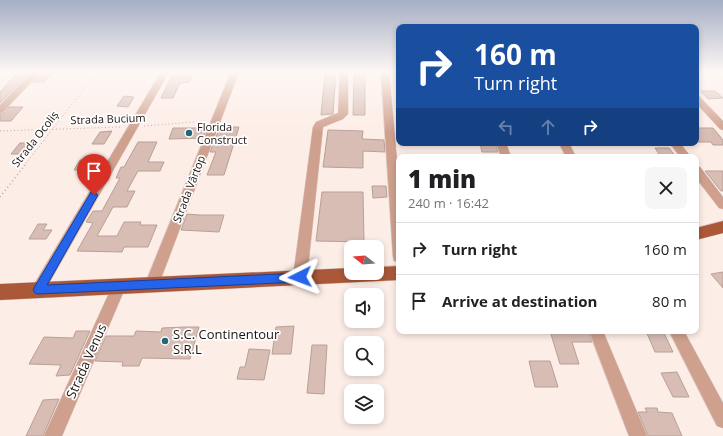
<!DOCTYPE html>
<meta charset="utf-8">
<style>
body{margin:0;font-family:"Open Sans",sans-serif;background:#f6f6f6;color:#202124;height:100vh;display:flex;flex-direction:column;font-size:15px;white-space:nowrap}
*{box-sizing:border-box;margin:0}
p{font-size:13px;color:#757577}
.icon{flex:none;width:22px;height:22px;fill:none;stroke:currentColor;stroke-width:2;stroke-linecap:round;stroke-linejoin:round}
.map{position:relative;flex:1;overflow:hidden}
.drawer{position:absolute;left:396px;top:154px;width:303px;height:180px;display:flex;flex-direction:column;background:#fff;border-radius:8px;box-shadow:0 2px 6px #0003}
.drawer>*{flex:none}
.hud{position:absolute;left:396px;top:24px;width:303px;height:122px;border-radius:8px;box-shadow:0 2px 6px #0003;background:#1a4fa0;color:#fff;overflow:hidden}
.needle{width:26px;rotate:287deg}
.controls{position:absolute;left:344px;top:240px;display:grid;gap:8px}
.controls a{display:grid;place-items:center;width:40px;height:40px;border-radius:8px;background:#fff;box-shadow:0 2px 6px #0003;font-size:20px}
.pin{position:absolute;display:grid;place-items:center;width:34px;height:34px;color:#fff;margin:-41px -17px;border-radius:50% 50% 50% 0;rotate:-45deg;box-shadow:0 0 4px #0007}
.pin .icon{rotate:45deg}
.me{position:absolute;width:44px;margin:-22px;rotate:267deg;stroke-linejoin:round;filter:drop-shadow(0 0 3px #0008)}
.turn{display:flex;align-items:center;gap:14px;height:84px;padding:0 12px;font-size:18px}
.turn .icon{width:52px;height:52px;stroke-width:2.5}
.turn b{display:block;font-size:28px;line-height:34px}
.lanes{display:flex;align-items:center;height:38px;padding:0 12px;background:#0003;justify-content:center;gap:20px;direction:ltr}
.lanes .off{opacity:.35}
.round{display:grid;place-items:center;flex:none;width:42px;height:42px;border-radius:8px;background:#f6f6f6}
.headline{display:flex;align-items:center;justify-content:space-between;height:68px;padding:0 12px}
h1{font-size:24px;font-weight:800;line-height:30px}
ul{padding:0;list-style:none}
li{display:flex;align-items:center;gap:12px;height:52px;padding:0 12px;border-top:1px solid #e0e0e0}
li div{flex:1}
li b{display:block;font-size:15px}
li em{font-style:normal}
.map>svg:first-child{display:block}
</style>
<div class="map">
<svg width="723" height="436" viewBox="0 0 723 436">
<rect width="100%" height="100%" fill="#fdede7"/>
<!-- building -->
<g fill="#d7bdb4" stroke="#b8a097">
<polygon points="18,72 30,72 0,103 0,92"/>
<polygon points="42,72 53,72 44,82 33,82"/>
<polygon points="174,72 194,72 189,82 180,83 173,98 161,98"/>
<polygon points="325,72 336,72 333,114 321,115"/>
<polygon points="354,72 365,72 365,115 353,115"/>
<polygon points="701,91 715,91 723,98 708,99"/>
<polygon points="124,96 134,97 128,107 117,106"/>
<polygon points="9,107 23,107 11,121 0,121 0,114 4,113"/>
<polygon points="220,127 239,127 224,175 207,175 216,152 210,152"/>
<polygon points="173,128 207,128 203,138 169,139"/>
<polygon points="696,128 713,128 723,140 723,145 713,145 711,142 696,142"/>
<polygon points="328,130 363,131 362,139 384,140 385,152 363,151 363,168 323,167"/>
<polygon points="112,131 104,144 92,144 100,132"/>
<polygon points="138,142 157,142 148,162 164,162 160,171 138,171 127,191 135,191 127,207 113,207 97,236 117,236 124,222 141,222 140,225 157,225 148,247 124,247 122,252 77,251 93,223 86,222 93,211 102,211 120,178 116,178 121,167 124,167"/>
<polygon points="20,143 32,143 23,154 11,154"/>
<polygon points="480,143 495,143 498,152 482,152"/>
<polygon points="655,148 669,148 676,157 661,157"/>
<polygon points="80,160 93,160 87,170 74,170"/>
<polygon points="705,171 723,171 723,191 721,191"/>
<polygon points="372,186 386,186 387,197 373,198"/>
<polygon points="322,192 363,192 364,242 316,241"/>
<polygon points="187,214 199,215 224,215 219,232 181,230"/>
<polygon points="38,224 47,224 43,230 52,230 46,239 29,239"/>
<polygon points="723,272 723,288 711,274"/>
<polygon points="294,326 291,354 272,354 276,327"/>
<polygon points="185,327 199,327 190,359 142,358 139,366 122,366 123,362 95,361 106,336 134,336 136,331 161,332 162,328"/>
<polygon points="76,331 90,331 70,375 56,376 61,365 29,364 44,337 73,338"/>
<polygon points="550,331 588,331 592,342 572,342 579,364 560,364"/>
<polygon points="646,331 663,331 673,352 655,352"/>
<polygon points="312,345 327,345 324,394 307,393"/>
<polygon points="249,349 270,350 264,380 237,379 240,367 245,367"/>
<polygon points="529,361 550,361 558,387 535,387"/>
<polygon points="677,372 689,397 673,397 661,373"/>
<polygon points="59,399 43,436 26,436 43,400"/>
<polygon points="645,408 657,408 658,412 672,413 682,436 648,436 638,412 647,412"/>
</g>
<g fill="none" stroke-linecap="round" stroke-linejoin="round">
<!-- minor casing -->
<g stroke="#d9cac5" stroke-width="1">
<g id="minor">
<polygon points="32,72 41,72 3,112 0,113 0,105"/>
<polygon points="161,72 169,72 43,294 38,296 33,294 31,290 33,286"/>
<polygon points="231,72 239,72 159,284 157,288 152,290 147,288 145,284"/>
<polygon points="340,72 348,72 348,114 343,119 323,127 307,277 305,281 300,283 295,281 293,277 313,127 316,122 338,113"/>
<polygon points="381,72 389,72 399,183 399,262 394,261 393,257"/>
<polygon points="696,95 699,96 723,121 723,130 720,129 696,103"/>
<polygon points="496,143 506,143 511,157 501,157"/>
<polygon points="559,143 569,143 576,157 566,157"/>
<polygon points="670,143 680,143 691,157 680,157"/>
<polygon points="696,166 700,167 723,197 723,209 719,208 696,178"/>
<polygon points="119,280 124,282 126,286 62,436 44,436 114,282"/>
<polygon points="589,331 603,331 647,436 629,436"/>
<polygon points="669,331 684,331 723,403 723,428 717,426"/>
</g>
</g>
<!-- major casing -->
<g stroke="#d9cac5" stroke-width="1">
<g id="major">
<polygon points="723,221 723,233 696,240 696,228"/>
<polygon points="399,266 399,280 0,300 0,284 351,268 351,273 377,273 377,267"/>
</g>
</g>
<!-- path-far1 -->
<g stroke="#b7a9a4" stroke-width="1" stroke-dasharray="1 2.5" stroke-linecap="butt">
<polyline points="0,83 12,72"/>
<polyline points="144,126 206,121"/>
<polyline points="0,131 122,127"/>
<polyline points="24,166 97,72"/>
</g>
<!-- path -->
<polyline stroke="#b7a9a4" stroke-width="1.5" stroke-dasharray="1 3" stroke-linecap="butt" points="0,197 25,165"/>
<!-- minor -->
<use href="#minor" fill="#cfa08e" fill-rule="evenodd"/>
<!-- major -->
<use href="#major" fill="#ab5839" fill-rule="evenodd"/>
</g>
<!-- sky -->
<linearGradient id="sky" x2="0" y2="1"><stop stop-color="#a5aec4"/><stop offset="0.54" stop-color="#fef7f4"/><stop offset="1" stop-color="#fef7f4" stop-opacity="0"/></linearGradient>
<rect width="723" height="133" fill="url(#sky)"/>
<!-- route -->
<polygon fill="#2563eb" stroke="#184099" points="94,191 98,195 47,285 300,273 304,274 305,277 304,280 300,282 38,294 35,293 33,290 35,286 91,192"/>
<!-- markers -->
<g fill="#246679" stroke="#fefefe" stroke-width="1.5">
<circle cx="189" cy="133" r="4"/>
<circle cx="165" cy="341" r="4"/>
</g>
<g text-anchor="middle" stroke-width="3.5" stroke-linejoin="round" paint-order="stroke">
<!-- street labels -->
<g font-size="11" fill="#1d1411" stroke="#fefefe">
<text transform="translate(108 119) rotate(-2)" y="4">Strada Bucium</text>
<text transform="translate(35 139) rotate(-52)" y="4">Strada Ocoliș</text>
<text transform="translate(189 189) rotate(-69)" y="4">Strada Vârtop</text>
</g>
<!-- poi labels -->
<g font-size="11" fill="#1d1411" stroke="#fefefe" text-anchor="start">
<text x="197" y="131">Florida<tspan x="197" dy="13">Construct</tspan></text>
</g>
<!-- near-poi labels -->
<g font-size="13" fill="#1d1411" stroke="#fefefe" text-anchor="start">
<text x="173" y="339">S.C. Continentour<tspan x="173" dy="15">S.R.L</tspan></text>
</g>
<!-- near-street labels -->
<g font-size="13" fill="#1d1411" stroke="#fefefe">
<text transform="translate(86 361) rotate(-66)" y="5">Strada Venus</text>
</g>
</g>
</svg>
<div class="controls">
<a><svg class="needle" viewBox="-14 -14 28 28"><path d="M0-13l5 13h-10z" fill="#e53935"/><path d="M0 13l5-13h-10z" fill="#757577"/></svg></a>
<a><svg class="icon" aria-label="sound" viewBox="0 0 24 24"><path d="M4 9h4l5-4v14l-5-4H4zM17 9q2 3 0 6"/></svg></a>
<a><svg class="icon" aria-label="search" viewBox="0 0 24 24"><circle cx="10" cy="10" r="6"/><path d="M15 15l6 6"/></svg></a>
<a><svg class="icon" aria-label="layers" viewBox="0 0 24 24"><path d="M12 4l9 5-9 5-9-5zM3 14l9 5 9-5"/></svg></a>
</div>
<div class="pin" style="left:94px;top:195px;background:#d93025"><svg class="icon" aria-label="arrive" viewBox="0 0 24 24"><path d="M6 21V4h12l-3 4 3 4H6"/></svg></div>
<svg class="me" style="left:300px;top:277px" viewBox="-20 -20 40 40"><path d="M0-17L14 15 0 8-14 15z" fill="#2563eb" stroke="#fff" stroke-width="4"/></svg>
<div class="hud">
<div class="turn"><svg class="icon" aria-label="right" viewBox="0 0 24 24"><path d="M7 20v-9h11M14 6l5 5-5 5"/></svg><div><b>160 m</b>Turn right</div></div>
<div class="lanes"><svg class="icon off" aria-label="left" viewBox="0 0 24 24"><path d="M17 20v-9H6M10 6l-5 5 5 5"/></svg><svg class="icon off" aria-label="ahead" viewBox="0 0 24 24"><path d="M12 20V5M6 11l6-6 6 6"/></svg><svg class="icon" aria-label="right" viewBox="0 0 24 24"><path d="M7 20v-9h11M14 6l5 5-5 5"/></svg></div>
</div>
<section class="drawer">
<div class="headline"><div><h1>1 min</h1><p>240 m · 16:42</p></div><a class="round"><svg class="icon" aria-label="close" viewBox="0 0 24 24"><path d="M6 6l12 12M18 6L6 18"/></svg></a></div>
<ul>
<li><svg class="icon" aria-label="right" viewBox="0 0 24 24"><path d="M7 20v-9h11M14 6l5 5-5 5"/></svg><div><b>Turn right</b></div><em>160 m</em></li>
<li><svg class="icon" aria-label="arrive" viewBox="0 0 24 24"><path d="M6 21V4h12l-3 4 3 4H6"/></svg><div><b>Arrive at destination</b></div><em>80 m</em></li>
</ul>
</section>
</div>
